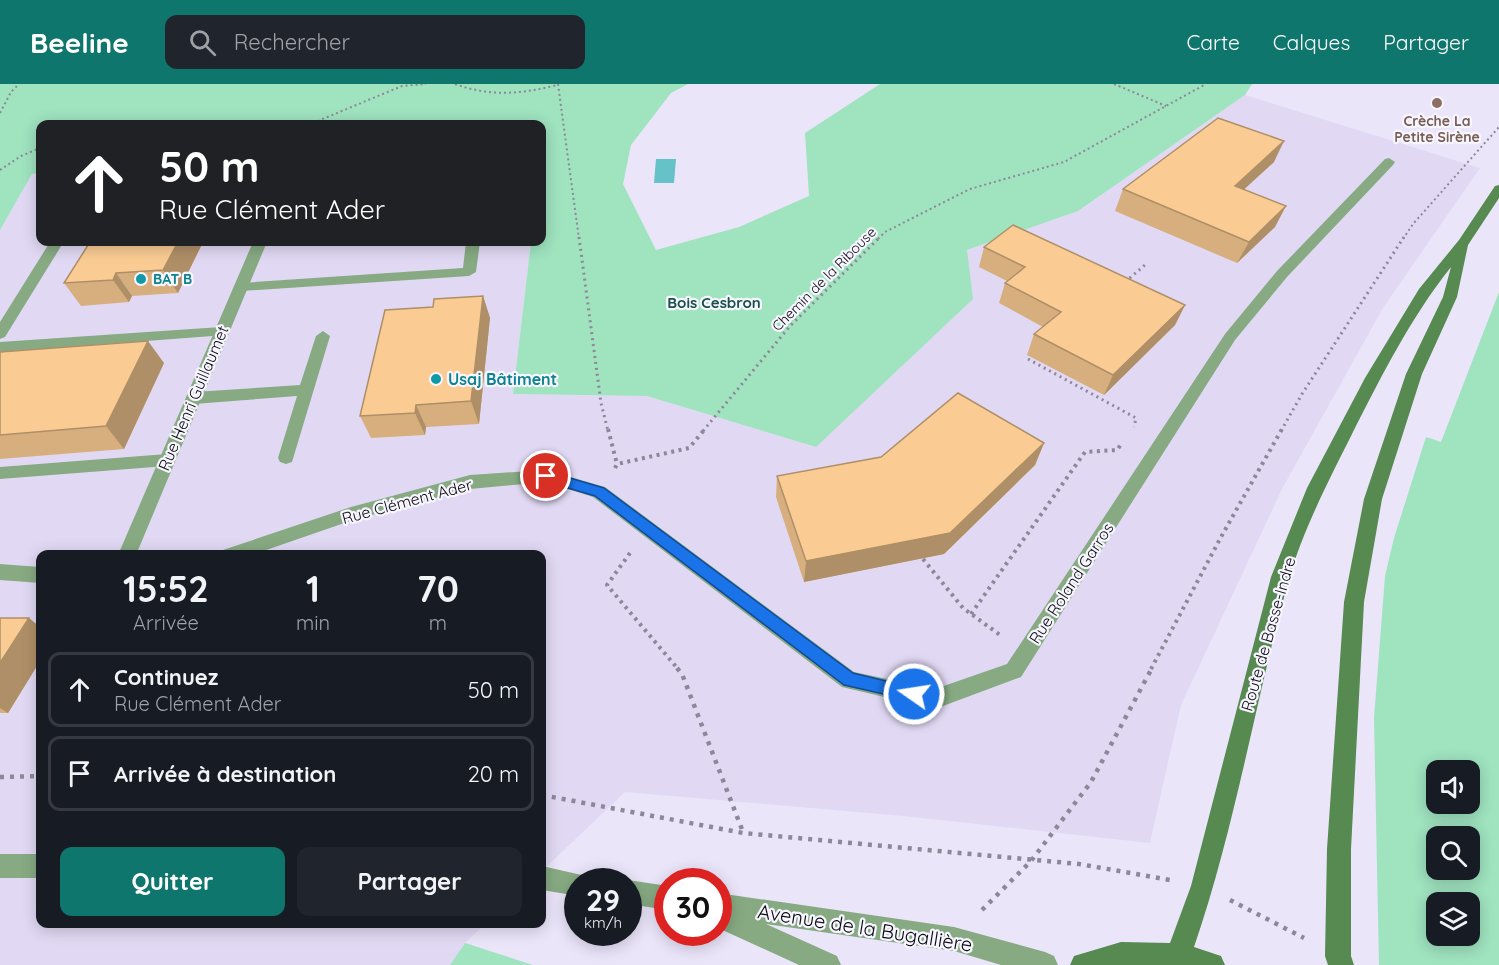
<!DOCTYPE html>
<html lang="fr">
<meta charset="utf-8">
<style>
body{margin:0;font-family:Quicksand,sans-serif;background:#20242c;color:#f1f3f6;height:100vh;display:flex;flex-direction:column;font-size:22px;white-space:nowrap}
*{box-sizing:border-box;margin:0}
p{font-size:20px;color:#9ea1a6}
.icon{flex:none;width:33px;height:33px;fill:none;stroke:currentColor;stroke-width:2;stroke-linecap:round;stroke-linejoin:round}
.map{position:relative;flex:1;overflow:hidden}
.side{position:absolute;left:36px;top:466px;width:510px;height:378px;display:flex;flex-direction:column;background:#171b24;border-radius:12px;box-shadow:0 3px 15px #0003}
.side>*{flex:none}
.banner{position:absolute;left:36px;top:36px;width:510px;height:126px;border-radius:12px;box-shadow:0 3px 15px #0003;background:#202124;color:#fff;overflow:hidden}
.tools{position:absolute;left:1426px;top:676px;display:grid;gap:12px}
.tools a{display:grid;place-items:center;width:54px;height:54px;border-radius:12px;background:#171b24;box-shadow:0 3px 15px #0003;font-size:30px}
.speed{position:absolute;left:564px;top:784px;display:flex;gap:12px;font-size:30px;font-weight:700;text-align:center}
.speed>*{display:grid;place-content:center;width:78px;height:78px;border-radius:50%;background:#171b24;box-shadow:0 3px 15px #0003;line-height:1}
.speed small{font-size:15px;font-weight:400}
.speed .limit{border:9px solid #d22;background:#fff;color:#111}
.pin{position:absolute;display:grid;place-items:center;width:51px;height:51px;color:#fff;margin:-26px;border:3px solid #fff;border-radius:50%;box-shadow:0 2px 6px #0007}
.me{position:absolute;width:66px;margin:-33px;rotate:283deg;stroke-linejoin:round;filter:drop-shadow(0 0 4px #0008)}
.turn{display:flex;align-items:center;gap:21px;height:126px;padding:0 24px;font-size:27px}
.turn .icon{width:78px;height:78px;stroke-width:2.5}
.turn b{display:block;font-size:42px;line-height:51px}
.eta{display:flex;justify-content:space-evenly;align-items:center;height:102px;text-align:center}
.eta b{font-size:36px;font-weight:700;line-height:42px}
.action{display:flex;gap:12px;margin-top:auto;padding:12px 24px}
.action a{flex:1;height:69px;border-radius:12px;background:#0f766e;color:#fff;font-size:24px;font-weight:700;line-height:69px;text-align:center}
.action a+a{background:#20242c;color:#f1f3f6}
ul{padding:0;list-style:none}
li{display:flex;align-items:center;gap:18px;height:75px;margin:0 12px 9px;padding:0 12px;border:3px solid #363941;border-radius:12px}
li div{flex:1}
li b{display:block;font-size:22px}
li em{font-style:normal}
header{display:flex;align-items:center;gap:36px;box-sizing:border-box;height:84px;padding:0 30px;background:#0f766e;color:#fff}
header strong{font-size:28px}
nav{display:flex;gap:33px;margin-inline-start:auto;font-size:21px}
.search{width:420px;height:54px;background:#20242c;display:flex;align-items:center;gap:15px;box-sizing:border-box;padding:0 21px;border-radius:12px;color:#9ea1a6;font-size:22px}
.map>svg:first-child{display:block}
</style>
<header>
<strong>Beeline</strong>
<div class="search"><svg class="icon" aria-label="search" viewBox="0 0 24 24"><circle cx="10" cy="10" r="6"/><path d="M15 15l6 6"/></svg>Rechercher</div>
<nav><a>Carte</a><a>Calques</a><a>Partager</a></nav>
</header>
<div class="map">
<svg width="1499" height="881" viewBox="0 0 1499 881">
<rect width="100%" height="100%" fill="#ebe5fa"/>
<!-- built -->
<polygon fill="#e1d9f4" points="1245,11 1480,84 1383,224 1282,405 1181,621 1150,759 903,732 625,708 542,787 542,471 40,471 40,840 485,840 465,859 450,881 0,881 0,146 32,90 40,89 40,158 531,158 513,310 647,312 816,363 967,166 1078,127"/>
<!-- green -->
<g fill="#9fe3bf" fill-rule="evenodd">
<polygon points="0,0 688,0 671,9 631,61 623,100 656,166 739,143 809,112 805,49 880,0 1252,0 1245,11 1078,127 967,166 973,215 816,363 647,312 513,310 531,158 542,158 542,75 545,48 542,48 542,40 40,40 40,89 32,90 0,146"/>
<path d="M1499,208V881H1379L1374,634L1385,492L1394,454L1426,353L1441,358ZM1437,687H1470V720H1437ZM1437,753H1470V786H1437ZM1437,819H1470V852H1437Z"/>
<polygon points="465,859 533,881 450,881"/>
</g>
<!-- water -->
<polygon fill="#64c2c8" points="656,75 676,75 674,99 654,99"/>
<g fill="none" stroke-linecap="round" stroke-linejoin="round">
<!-- path-far3 -->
<g stroke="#8d8897" stroke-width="2" stroke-dasharray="2 3" stroke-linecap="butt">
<path d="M455,0C491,13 521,10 557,1"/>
<polyline points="558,0 579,155"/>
<polyline points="1114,0 1166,22"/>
<polyline points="0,29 11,8 19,0"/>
<polyline points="303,40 313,39 402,2 426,0"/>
<polyline points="0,86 21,72 40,64"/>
<polyline points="878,155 885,148 970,105 1064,78 1206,0"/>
<polyline points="1403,155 1413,140 1499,43"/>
</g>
<!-- path-far2 -->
<g stroke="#8d8897" stroke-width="3" stroke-dasharray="2 4" stroke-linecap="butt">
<polyline points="579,153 601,319 608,347"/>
<polyline points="1125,198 1145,181"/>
<polyline points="1028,275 1136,334 1134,343"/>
<polyline points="703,347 790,242 880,153"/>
<polyline points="1281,347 1302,310 1404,153"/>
</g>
<!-- path-far1 -->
<g stroke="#8d8897" stroke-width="4" stroke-dasharray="3 4.5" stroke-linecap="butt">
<polyline points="608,345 617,380"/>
<polyline points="615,384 617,380 689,364 705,345"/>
<polyline points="630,469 607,501 678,585"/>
<polyline points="923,475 963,524 1000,551"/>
<polyline points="971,530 1085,368 1117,366 1122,359"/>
<polyline points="1151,585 1221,453 1282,345"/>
</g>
<!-- path -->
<g stroke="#8d8897" stroke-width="4.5" stroke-dasharray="4 6" stroke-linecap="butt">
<polyline points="677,584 682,590 743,748"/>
<polyline points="0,693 40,692"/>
<polyline points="542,711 743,749 1079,780 1170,796"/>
<polyline points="1230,816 1304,854"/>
<polyline points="982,826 1031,777 1091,698 1152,584"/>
</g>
<!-- service -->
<g fill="#87aa83" fill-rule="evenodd">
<polygon points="50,158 63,159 5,253 0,255 0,238"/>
<polygon points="466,158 480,158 476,188 469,192 241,207 234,203 241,199 463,184"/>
<polygon points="221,243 226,245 228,248 226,251 0,268 0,258"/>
<polygon points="323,247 330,252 292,378 286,380 280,378 278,374 297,312 194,320 188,318 186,314 188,310 194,308 300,301 316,252"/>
<polygon points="167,370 173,372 175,376 173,380 167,382 0,395 0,383"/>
</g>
<!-- minor -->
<g fill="#87aa83" fill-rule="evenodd">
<polygon points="1389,74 1395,78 1393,81 1287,193 1235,256 1021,593 935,625 842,603 593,413 546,398 470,405 353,436 252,471 221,471 223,466 351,423 470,391 546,386 605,403 854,588 935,605 1007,580 1225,250 1277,187 1385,75"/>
<polygon points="253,158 267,158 136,471 118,471"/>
<polygon points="0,480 40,483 40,499 0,496"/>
<rect x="0" y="770" width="40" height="24"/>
<polygon points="542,782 586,792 589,798 578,798 578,812 542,806"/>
<polygon points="628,796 668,802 668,826 628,820 628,798 623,798"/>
<polygon points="718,809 954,843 1045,868 1054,872 1058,881 1001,881 954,867 766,840 837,872 841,881 799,881 718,844"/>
</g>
<!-- secondary -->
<path fill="#568a50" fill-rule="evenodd" d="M1499,101V114L1468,161L1457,213L1422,290L1382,415L1364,518L1351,765V872L1354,881H1328L1325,872L1327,765L1344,518L1364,415L1406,290L1443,213L1451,183C1411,233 1381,293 1352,350C1330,394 1302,448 1289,495C1255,618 1235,744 1194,863L1221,872L1225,881H1070L1074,872L1121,858L1170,859L1191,802L1271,493L1307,404L1365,294L1419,205L1459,156L1495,102Z"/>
</g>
<!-- wall -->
<g fill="#d7af7e">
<polygon points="1274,78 1244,105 1275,143 1237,179 1115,127 1123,105"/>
<polygon points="203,158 178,209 132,212 129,218 81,222 64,199"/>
<polygon points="329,158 395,158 331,162"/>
<polygon points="984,163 1185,221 1175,241 1104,311 1027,271 1034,250 1043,243 999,219 1005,199 1007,197 979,183"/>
<polygon points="483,212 490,234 479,340 426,343 425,351 371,354 360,332 433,223"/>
<polygon points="0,268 164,279 124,365 0,375"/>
<polygon points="1044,359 1035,381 944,470 804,498 776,413 777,392"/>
<polygon points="0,534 40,543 40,577 8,629 0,629"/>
</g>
<!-- shaded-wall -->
<g fill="#af8f67">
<polygon points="1284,57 1274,78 1225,123 1235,102"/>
<polygon points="1286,122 1275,143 1237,179 1249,158"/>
<polygon points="178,158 203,158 178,209 163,186"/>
<polygon points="116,189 132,212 129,218 113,196"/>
<polygon points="483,212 490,234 479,340 471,317"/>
<polygon points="1185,221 1175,241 1104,311 1113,291"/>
<polygon points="148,257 164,279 124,365 106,342"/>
<polygon points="416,321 426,343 425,351 415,329"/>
<polygon points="1044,359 1035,381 944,470 804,498 806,477"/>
<polygon points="29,534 40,543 40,577 8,629 0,624 0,579"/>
</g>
<!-- building -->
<g fill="#facc93" stroke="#af8f67" stroke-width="1.5">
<polygon points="1218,34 1284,57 1235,102 1286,122 1249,158 1123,105"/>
<polygon points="1013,141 1185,221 1113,291 1034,250 1061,228 1005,199 1025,183 984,163"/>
<polygon points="90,158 178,158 163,186 116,189 113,196 64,199"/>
<polygon points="483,212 471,317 416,321 415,329 360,332 385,226 433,223 434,215"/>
<polygon points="148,257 106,342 0,351 0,268"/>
<polygon points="958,309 1044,359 950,449 806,477 777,392 881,373"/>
<polygon points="0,534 29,534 0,579"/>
</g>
<!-- route -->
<polygon fill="#1a73e8" stroke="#114b97" stroke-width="1.5" points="546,387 604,404 853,589 919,605 921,610 919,615 914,617 844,601 595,412 541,396 539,392 541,389"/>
<!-- markers -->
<circle fill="#8d6e63" stroke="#f7f5fd" stroke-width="2" cx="1437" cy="19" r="6"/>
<g fill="#0f9aa8" stroke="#f7f5fd" stroke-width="2">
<circle cx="141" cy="195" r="6"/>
<circle cx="436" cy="295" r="6"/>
</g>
<g text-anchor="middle" stroke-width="4.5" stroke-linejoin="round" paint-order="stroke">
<!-- far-education labels -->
<g font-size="14" font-weight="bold" fill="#785e54" stroke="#f7f5fd">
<text x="1437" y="42">Crèche La<tspan x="1437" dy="16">Petite Sirène</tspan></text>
</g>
<!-- far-culture labels -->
<g font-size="14" font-weight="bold" fill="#0d838f" stroke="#f7f5fd" text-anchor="start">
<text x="153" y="200">BAT B</text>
</g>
<!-- far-street labels -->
<g font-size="14" fill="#0d0b12" stroke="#f7f5fd">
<text transform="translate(824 195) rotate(-45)" y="5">Chemin de la Ribouse</text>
</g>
<!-- far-neighbourhood labels -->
<g font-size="15" font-weight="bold" fill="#195148" stroke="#f7f5fd">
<text x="714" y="224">Bois Cesbron</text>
</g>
<!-- culture labels -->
<g font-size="16" font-weight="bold" fill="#0d838f" stroke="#f7f5fd" text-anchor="start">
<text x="448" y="301">Usaj Bâtiment</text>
</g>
<!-- street labels -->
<g font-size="16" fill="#0d0b12" stroke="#f7f5fd">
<text transform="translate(193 314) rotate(-67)" y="6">Rue Henri Guillaumet</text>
<text transform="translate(407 417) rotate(-15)" y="6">Rue Clément Ader</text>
<text transform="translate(1071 499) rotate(-57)" y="6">Rue Roland Garros</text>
<text transform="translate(1268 550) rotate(-74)" y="6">Route de Basse-Indre</text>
</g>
<!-- near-street labels -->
<g font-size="20" fill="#0d0b12" stroke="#f7f5fd">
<text transform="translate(865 844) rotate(9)" y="7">Avenue de la Bugallière</text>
</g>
</g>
</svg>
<div class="tools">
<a><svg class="icon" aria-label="sound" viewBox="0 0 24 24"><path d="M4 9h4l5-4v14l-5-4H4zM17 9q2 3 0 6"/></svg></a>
<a><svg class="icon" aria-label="search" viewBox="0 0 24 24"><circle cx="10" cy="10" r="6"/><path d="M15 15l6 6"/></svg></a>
<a><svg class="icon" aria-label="layers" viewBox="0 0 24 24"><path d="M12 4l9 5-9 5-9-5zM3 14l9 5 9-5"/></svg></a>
</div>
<div class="speed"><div>29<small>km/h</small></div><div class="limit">30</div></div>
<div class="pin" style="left:546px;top:392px;background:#d93025"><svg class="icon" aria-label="arrive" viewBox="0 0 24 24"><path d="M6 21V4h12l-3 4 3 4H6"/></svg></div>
<svg class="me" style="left:914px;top:610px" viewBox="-20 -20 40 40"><circle r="17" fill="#1a73e8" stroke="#fff" stroke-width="3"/><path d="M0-11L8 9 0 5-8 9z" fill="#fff"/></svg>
<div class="banner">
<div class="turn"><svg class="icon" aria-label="ahead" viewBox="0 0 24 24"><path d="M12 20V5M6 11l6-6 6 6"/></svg><div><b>50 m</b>Rue Clément Ader</div></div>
</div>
<section class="side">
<div class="eta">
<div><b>15:52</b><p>Arrivée</p></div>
<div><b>1</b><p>min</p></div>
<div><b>70</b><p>m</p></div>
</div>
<ul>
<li><svg class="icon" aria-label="ahead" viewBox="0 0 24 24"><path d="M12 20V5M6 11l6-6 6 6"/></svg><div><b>Continuez</b><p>Rue Clément Ader</p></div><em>50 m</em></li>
<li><svg class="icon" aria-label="arrive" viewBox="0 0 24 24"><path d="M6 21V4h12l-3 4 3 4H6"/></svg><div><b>Arrivée à destination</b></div><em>20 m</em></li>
</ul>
<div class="action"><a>Quitter</a><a>Partager</a></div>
</section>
</div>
